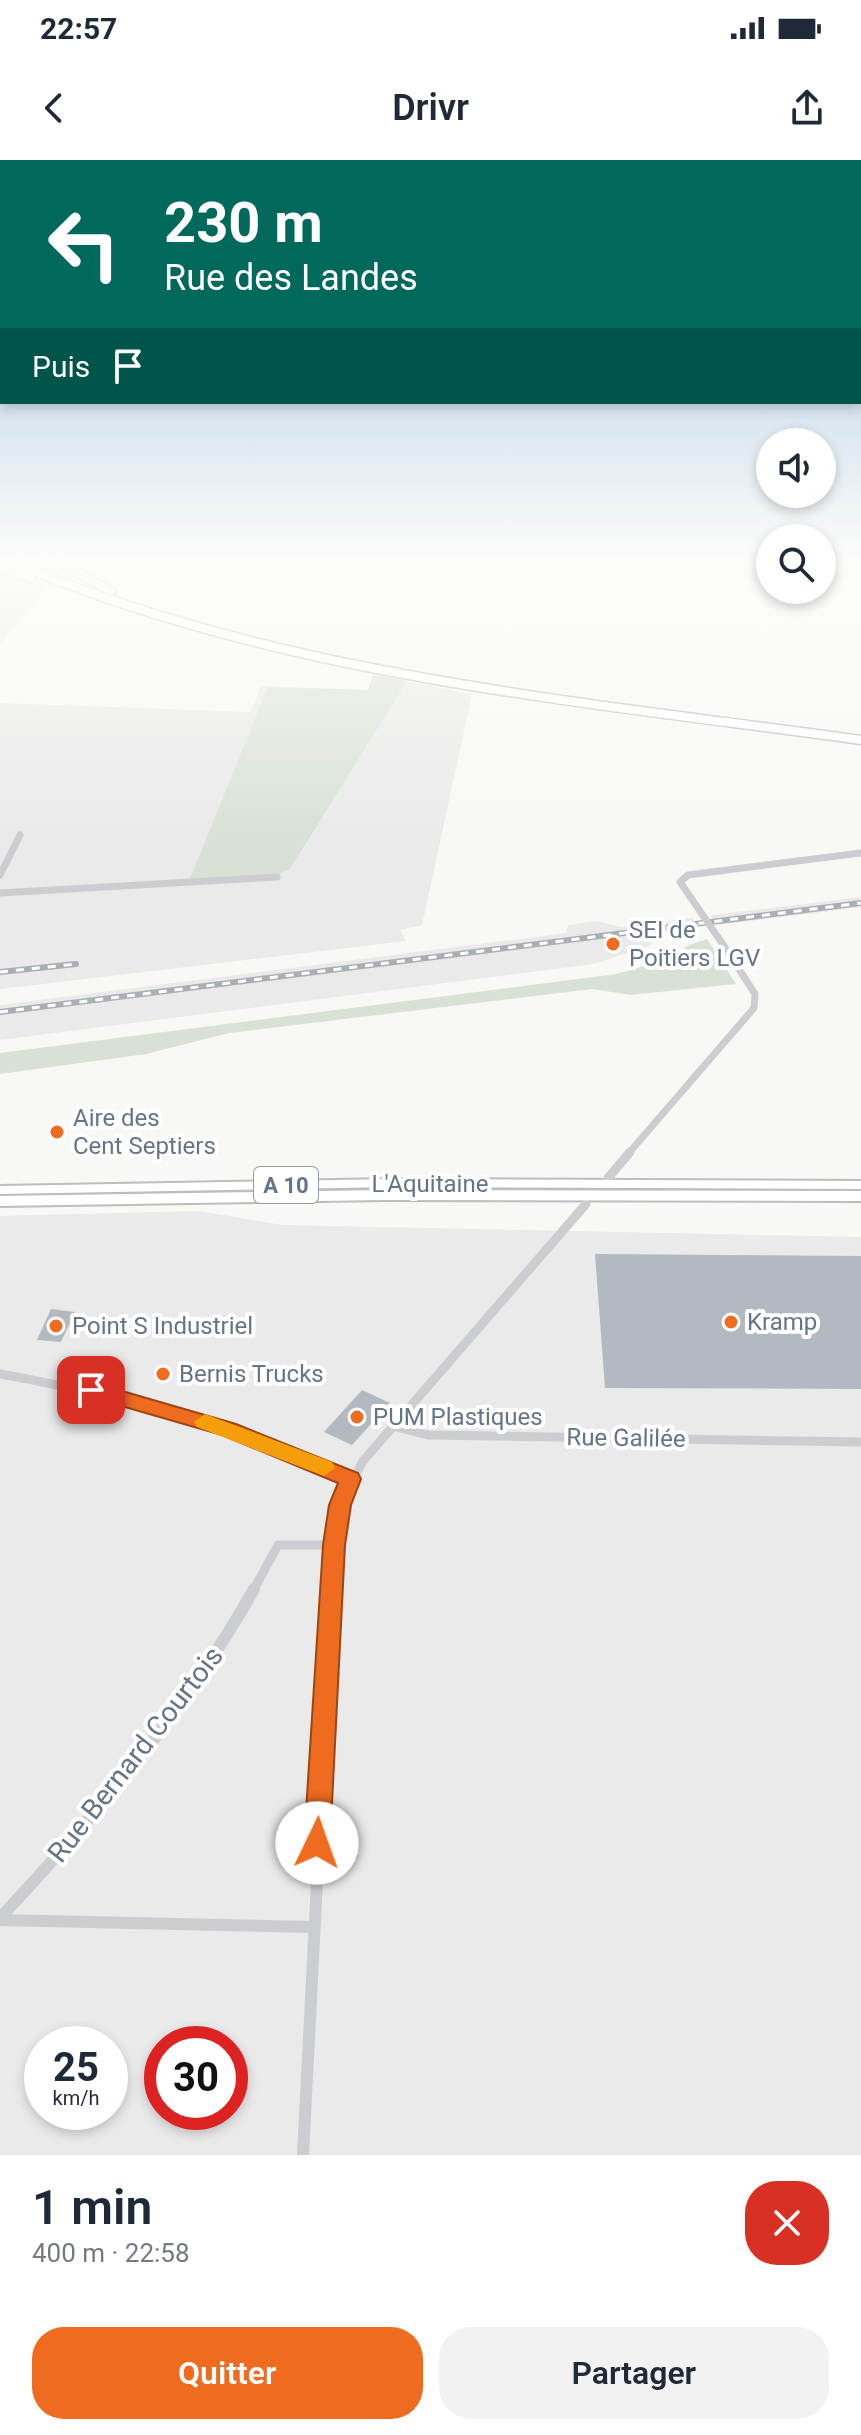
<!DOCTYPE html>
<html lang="fr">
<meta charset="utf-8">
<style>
body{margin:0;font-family:Roboto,sans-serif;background:#f2f2f3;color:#1f2937;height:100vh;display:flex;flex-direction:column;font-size:30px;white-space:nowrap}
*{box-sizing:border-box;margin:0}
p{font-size:26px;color:#747a83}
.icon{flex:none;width:44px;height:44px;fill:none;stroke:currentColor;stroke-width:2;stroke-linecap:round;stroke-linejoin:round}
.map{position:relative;height:1995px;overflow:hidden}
.side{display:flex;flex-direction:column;background:#fff;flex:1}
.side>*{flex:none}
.guide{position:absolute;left:0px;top:0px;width:862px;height:244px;box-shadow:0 4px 12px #0003;background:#00695c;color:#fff;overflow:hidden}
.fabs{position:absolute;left:756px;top:268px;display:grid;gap:16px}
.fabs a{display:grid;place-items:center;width:80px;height:80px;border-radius:50%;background:#fff;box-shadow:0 4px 12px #0003;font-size:40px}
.speed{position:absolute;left:24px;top:1866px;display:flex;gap:16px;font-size:40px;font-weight:700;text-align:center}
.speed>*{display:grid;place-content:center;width:104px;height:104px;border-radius:50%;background:#fff;box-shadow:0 4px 12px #0003;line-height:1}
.speed small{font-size:20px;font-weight:400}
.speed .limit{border:12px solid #d22;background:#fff;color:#111}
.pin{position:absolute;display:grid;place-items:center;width:68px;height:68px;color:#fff;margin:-34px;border-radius:16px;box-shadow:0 4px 12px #0006}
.me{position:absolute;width:88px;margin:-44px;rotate:3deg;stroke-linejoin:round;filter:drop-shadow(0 0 6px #0008)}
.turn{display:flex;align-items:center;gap:28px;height:168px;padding:0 32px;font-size:36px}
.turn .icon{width:104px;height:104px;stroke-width:2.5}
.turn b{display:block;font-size:56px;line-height:68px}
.then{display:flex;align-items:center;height:76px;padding:0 32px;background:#0003;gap:16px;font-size:30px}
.round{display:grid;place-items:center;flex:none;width:84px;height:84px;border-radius:32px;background:#f2f2f3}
.summary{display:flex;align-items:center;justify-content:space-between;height:136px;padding:0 32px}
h1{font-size:48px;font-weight:600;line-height:60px}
.button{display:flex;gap:16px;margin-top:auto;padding:16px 32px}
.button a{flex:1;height:92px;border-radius:32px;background:#ef6b1f;color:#fff;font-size:32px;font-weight:600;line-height:92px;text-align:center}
.button a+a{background:#f2f2f3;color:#1f2937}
.status{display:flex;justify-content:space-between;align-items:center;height:56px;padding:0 40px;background:#fff;direction:ltr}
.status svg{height:22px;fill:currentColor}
header{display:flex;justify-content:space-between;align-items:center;height:104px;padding:0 32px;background:#fff;font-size:36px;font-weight:600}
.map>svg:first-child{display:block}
</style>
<div class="status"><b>22:57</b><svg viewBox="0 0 49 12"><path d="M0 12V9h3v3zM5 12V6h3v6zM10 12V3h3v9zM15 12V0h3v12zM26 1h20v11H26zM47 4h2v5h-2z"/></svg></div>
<header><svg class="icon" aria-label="back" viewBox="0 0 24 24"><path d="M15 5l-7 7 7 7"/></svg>Drivr<svg class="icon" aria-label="share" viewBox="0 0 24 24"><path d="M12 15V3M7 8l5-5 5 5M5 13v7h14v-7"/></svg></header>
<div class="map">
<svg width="861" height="1995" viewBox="0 0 861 1995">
<rect width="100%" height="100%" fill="#f8f8f5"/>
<!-- built -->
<g fill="#e9eae9" fill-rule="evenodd">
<polygon points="0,395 149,395 145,402 70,399 0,484"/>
<polygon points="373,515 472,534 422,765 400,770 406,781 0,829 0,543 250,552 261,526 368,530"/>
<polygon points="861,737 861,747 717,765 711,755"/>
<polygon points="692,758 698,767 663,772 649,786 593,804 0,880 0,845 566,773 568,765 597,761 621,767"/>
<path d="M199,1051L282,1065L861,1077V1995H0V1056ZM42,1884H110V1952H42ZM162,1884H230V1952H162Z"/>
</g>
<!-- green -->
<g fill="#d9e1d6">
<polygon points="373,515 407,521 290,709 278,714 189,721 268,527 368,530"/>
<polygon points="707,779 736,824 631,835 592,829 229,873 146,894 0,914 0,893 617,814 674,797 687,786"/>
</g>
<!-- building -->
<g fill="#b3b9c0">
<polygon points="595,1094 861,1096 861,1229 605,1228"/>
<polygon points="51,1149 75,1152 61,1182 37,1180"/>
<polygon points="362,1230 390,1243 352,1285 324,1272"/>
</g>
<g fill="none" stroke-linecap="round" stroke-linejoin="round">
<!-- trunk casing -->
<g stroke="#babdc1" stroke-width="11">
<g id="trunk">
<polyline points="46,395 111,431"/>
<path d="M0,397C270,515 573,540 861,580"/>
<polyline points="0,407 31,418"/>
</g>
</g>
<!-- motorway casing -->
<g stroke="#babdc1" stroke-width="4">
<g id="motorway">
<polygon points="391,1019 861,1021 861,1029 391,1027 0,1034 0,1026"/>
<polygon points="384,1030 861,1031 861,1041 384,1040 0,1046 0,1036"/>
</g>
</g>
<!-- minor-far2 -->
<g stroke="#cbcdd1" stroke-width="7">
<polyline points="0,715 20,675"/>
<polyline points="0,733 277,717"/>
<polyline points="691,738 680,722 688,715 861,693"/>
<polyline points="628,994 754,848 755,834 724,786"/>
</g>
<!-- minor-far1 -->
<g stroke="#cbcdd1" stroke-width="9">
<polyline points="608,1018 630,992"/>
<path d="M0,1214C122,1235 236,1272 350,1319"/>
<polyline points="392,1266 428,1275 861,1282"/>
<polyline points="253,1431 278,1385 334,1385"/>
<polyline points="332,1431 340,1345 363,1301 586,1044"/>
</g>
<!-- minor -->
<g stroke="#cbcdd1" stroke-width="12">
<path d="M0,1758C94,1657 186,1550 254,1429"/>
<polyline points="0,1760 313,1767"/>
<polyline points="303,1995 332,1429"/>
</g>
<!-- trunk -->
<use href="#trunk" stroke="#fff" stroke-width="8"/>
<!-- motorway -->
<use href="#motorway" fill="#fff" fill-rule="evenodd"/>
<!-- rail casing -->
<g stroke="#aaaeb5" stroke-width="6">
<g id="rail">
<polyline points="0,812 76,804"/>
<polyline points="0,852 861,743"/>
</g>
</g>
<!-- rail -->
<use href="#rail" stroke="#fff" stroke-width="3" stroke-dasharray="8" stroke-linecap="butt"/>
<!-- minor-bridge -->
<polyline stroke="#cbcdd1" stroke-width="7" points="691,738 724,786"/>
</g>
<!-- sky -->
<linearGradient id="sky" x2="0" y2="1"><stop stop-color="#99bee0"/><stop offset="0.59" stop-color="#fcfcfa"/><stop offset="1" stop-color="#fcfcfa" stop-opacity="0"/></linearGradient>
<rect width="861" height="674" fill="url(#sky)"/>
<!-- route -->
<polygon fill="#ef6b1f" stroke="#9b4614" stroke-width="2" points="91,1222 236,1264 358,1313 361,1319 351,1345 345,1385 330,1683 326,1691 317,1695 307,1691 304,1683 323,1385 329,1345 338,1323 222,1275 83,1235 80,1230"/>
<!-- slow -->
<polygon fill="#f59e0b" points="205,1254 332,1302 335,1308 324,1316 197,1267 194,1262"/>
<!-- markers -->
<g fill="#ef6b1f" stroke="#fff" stroke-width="3">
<circle cx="613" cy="784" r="8"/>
<circle cx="57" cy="972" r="8"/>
<circle cx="731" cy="1162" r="8"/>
<circle cx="56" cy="1166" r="8"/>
<circle cx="163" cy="1214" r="8"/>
<circle cx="357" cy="1257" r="8"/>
</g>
<g text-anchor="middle" stroke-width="8" stroke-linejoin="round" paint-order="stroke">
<!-- shield labels -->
<rect fill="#fff" stroke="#939eac" stroke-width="2" x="254" y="1007" width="64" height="36" rx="6"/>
<g font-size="22" font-weight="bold" fill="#657488">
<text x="286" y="1033">A 10</text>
</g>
<!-- poi labels -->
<g font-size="24" fill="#657488" stroke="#fff" text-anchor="start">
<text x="629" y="778">SEI de<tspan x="629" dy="28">Poitiers LGV</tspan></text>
<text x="73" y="966">Aire des<tspan x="73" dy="28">Cent Septiers</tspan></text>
<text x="747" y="1170">Kramp</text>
<text x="72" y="1174">Point S Industriel</text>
<text x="179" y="1222">Bernis Trucks</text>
<text x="373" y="1265">PUM Plastiques</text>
</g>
<!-- street labels -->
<g font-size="24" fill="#657488" stroke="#fff">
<text x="430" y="1032">L'Aquitaine</text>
<text transform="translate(626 1278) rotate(1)" y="8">Rue Galilée</text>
</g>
<!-- near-street labels -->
<g font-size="28" fill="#657488" stroke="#fff">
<text transform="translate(135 1594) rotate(-52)" y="10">Rue Bernard Courtois</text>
</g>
</g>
</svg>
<div class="fabs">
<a><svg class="icon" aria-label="sound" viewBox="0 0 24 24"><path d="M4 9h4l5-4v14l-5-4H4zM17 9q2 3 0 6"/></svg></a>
<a><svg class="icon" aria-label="search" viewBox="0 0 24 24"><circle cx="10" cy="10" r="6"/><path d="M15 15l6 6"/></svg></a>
</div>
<div class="speed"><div>25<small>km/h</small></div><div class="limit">30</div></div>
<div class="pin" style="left:91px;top:1230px;background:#d93025"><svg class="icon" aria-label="arrive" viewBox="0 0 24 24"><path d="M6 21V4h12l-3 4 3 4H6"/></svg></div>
<svg class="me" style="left:317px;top:1683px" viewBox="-20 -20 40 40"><circle r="19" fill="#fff"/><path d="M0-13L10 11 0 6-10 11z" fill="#ef6b1f"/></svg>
<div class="guide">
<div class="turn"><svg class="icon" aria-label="left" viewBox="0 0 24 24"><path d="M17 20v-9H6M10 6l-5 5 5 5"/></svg><div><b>230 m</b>Rue des Landes</div></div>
<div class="then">Puis<svg class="icon" aria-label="arrive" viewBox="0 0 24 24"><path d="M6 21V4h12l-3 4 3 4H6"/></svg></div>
</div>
</div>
<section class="side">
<div class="summary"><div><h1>1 min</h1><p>400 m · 22:58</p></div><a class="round" style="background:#d93025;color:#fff"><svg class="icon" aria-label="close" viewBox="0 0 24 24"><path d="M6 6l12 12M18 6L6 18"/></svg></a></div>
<div class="button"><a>Quitter</a><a>Partager</a></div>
</section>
